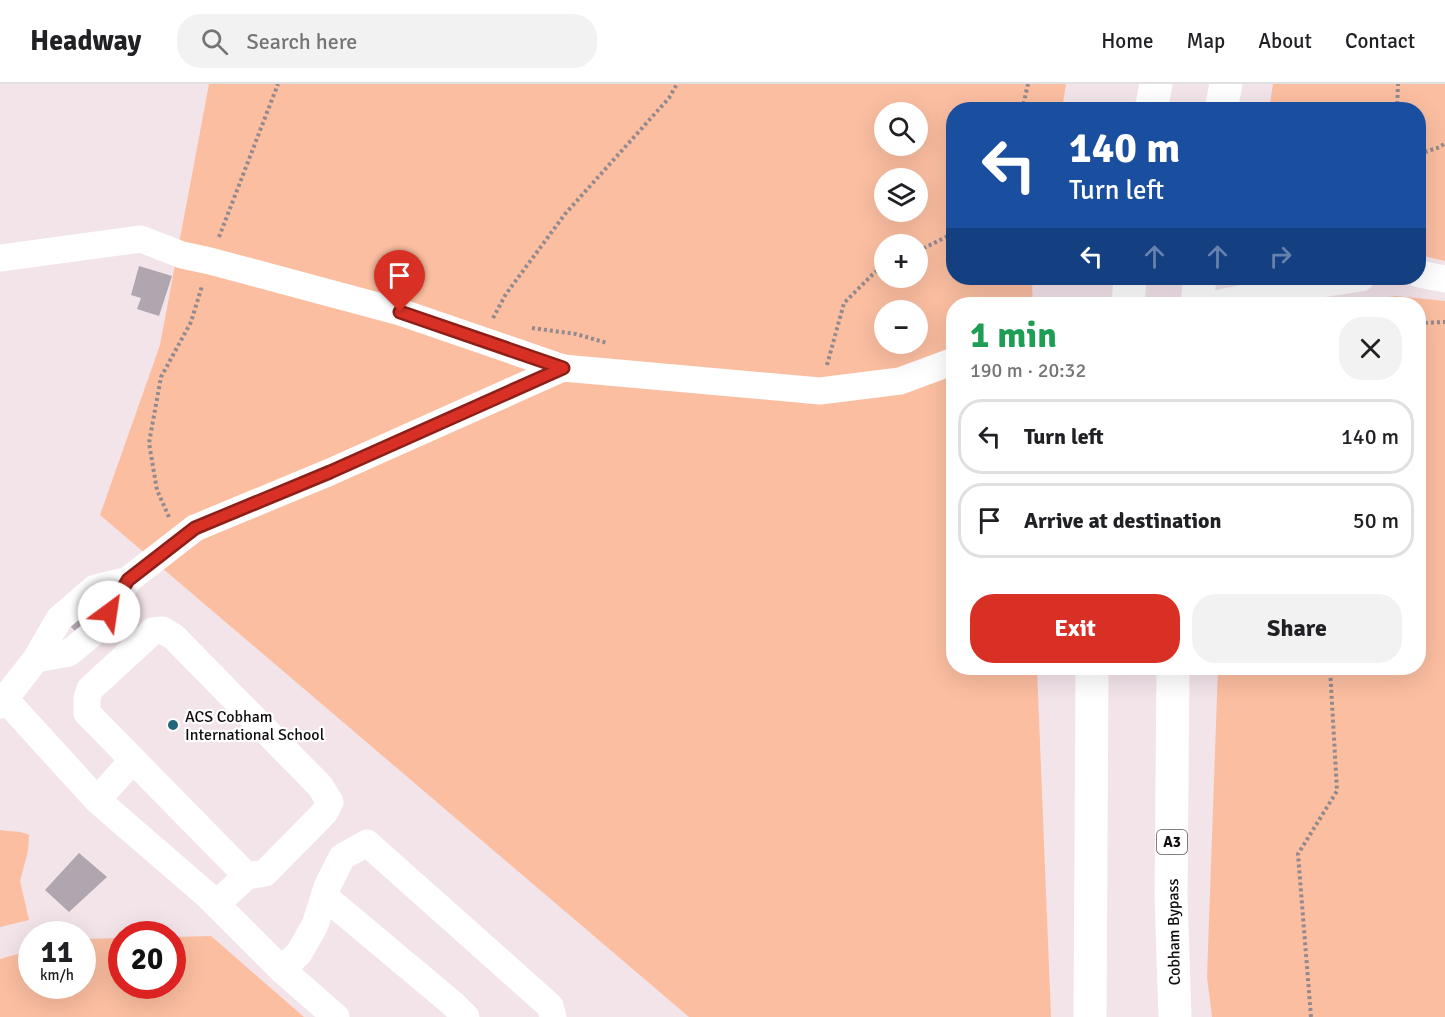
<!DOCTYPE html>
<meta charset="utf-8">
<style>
body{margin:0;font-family:Signika,sans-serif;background:#f2f2f2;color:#202124;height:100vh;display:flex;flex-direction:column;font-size:22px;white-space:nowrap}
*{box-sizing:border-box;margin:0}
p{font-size:20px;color:#757577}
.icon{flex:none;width:33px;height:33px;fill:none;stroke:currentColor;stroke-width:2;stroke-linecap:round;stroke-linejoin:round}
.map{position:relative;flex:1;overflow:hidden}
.side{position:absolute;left:946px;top:213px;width:480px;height:378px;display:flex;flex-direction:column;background:#fff;border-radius:24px;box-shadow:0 6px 24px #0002}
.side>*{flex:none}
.guide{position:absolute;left:946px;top:18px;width:480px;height:183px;border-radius:24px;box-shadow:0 6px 24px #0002;background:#1a4fa0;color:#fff;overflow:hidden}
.fabs{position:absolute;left:874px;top:18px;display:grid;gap:12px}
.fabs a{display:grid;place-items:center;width:54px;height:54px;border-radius:50%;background:#fff;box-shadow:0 6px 24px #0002;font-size:30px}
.speed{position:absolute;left:18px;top:837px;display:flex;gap:12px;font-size:30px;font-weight:700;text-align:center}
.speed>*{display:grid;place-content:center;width:78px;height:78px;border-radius:50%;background:#fff;box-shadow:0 6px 24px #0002;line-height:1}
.speed small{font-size:15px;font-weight:400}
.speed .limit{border:9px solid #d22;background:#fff;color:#111}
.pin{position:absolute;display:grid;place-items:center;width:51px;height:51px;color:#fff;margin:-62px -26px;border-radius:50% 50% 50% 0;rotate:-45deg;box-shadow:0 0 6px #0007}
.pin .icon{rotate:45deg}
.me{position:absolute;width:66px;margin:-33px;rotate:31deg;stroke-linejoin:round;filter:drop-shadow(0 0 4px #0008)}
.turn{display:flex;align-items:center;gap:21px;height:126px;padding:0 24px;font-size:27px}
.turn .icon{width:78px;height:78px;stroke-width:2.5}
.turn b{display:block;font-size:42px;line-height:51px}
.lanes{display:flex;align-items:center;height:57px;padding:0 24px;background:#0003;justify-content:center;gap:30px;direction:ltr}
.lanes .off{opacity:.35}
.round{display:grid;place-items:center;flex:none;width:63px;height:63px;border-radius:24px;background:#f2f2f2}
.summary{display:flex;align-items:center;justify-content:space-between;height:102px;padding:0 24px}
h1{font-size:36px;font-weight:700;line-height:45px;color:#1e9e55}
.action{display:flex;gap:12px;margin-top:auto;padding:12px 24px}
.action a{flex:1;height:69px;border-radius:24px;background:#d93025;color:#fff;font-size:24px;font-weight:700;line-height:69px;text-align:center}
.action a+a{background:#f2f2f2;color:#202124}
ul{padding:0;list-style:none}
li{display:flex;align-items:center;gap:18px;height:75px;margin:0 12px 9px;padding:0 12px;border:3px solid #e0e0e0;border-radius:24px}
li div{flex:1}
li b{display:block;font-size:22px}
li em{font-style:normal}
header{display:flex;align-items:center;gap:36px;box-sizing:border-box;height:84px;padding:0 30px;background:#fff;border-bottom:2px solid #e0e0e0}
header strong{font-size:28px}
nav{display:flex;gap:33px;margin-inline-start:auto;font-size:21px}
.search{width:420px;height:54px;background:#f2f2f2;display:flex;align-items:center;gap:15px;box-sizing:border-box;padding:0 21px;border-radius:24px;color:#757577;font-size:22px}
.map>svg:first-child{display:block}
</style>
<header>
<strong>Headway</strong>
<div class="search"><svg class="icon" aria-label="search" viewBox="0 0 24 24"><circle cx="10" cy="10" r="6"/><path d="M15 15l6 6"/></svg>Search here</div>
<nav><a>Home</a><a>Map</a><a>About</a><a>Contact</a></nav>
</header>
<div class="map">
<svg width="1445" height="933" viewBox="0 0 1445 933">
<rect width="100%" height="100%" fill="#f3e4ea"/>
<!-- green -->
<g fill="#fbbea1" fill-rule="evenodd">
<path d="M209,0H1066L1062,25L954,26V194H1034L1032,204L1033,220H954V584H1037L1051,933H689L100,431L160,261ZM885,28H918V62H885ZM885,94H918V128H885ZM885,160H918V194H885ZM885,226H918V260H885Z"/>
<polygon points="1273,0 1445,0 1445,177 1419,171 1419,26 1269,25"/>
<polygon points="1396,212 1445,217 1445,933 1212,933 1207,893 1218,584 1419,584 1419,220 1328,220"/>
<path d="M0,746C11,748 19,746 29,751L28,767L20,797L29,836L0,843Z"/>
<polygon points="211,852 304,933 0,933 0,875 31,866 32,902 82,902 83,855 121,854 122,902 172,902 173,853"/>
</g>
<!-- building -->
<g fill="#b0a6af">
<polygon points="139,182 172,192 159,232 137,225 141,214 131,211"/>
<polygon points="92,516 103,528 79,551 67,539"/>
<polygon points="79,769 107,793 69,828 45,806"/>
</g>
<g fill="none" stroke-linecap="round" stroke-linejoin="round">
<!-- path -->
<g stroke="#948a8e" stroke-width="4" stroke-dasharray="3 3" stroke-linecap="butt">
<polyline points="1022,26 1028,0"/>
<polyline points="1397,26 1398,0"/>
<polyline points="1419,70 1440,63 1445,59"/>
<polyline points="219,153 278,0"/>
<polyline points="918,167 954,149"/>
<polyline points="493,234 506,210 565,130 669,14 677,0"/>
<polyline points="1419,239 1445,238"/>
<polyline points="532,244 576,250 607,259"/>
<polyline points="827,281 844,219 875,188 885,183"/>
<polyline points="169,433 157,406 149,359 161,293 191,238 202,202"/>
<polyline points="1311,933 1298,770 1337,707 1330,584"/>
</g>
<!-- minor -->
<g stroke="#fff" stroke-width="27">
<polyline points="0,174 141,155 182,171 210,177 400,228 563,284"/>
<polyline points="1419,190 1445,195"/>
<polyline points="1215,220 1295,204 1361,194"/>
<polyline points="36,575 59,535 95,504 128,496"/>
<polyline points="5,615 97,716 207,811 282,886 336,933"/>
<polyline points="0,621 36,575 69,569 99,544 128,496 195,444 330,388 563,284 820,307 900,297 954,277"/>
<polyline points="97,716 133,676"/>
<polyline points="324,812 453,920 466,933"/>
<polyline points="216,820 247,792 265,789 325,728 330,718 320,702 174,553 162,546 153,547 90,605 87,614 87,629 247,792"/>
<polyline points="282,886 299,869 315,841 327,803 342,773 367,759 550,922 553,933"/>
</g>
<!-- highway -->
<g stroke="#fff" stroke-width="33">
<polyline points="1151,26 1156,0"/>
<polyline points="1221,26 1226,0"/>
<polyline points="1128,220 1130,194"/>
<polyline points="1197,220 1200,194"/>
<polyline points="1173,584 1171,812 1175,933"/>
<polyline points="1090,933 1092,584"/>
</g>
</g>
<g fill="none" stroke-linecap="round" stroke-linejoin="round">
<!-- route casing -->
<g stroke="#8d1f18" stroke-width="15">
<polyline id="route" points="109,528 128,496 195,444 330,388 563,284 400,228"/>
</g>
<!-- route -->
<use href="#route" stroke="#d93025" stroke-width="10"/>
</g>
<!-- markers -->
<circle fill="#25677a" stroke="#fff" stroke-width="2" cx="173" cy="641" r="6"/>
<g text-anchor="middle" stroke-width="4.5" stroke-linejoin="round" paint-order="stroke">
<!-- shield labels -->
<rect fill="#fff" stroke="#595657" stroke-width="1.5" x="1157" y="746" width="30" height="24" rx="4.5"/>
<g font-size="15" font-weight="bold" fill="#120e0f">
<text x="1172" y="763">A3</text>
</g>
<!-- poi labels -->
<g font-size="16" fill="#120e0f" stroke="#fff" text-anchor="start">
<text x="185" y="638">ACS Cobham<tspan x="185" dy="18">International School</tspan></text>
</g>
<!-- street labels -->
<g font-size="16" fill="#120e0f" stroke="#fff">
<text transform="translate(1173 848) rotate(-91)" y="6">Cobham Bypass</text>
</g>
</g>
</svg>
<div class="fabs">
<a><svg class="icon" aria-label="search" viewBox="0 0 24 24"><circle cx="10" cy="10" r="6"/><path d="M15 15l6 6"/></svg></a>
<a><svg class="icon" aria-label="layers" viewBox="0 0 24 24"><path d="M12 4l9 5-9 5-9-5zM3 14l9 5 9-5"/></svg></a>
<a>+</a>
<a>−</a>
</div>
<div class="speed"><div>11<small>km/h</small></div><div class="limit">20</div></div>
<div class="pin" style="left:400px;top:228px;background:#d93025"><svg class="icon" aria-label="arrive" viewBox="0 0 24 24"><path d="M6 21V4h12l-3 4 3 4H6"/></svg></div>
<svg class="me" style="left:109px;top:528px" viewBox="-20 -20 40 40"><circle r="19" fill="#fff"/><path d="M0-13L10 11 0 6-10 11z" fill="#d93025"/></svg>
<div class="guide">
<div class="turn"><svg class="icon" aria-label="left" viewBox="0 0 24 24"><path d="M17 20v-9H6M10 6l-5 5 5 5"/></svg><div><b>140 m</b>Turn left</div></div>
<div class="lanes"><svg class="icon" aria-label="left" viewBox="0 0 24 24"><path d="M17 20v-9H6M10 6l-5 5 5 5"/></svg><svg class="icon off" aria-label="ahead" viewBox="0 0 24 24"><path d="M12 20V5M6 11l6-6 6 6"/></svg><svg class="icon off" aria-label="ahead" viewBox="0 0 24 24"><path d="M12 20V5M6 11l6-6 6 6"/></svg><svg class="icon off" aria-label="right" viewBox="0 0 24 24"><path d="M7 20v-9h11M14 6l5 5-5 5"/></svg></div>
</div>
<section class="side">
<div class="summary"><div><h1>1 min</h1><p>190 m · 20:32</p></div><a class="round"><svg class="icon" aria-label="close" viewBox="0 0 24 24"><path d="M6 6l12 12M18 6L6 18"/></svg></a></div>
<ul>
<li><svg class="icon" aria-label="left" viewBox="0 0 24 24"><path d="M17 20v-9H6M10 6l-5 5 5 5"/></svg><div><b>Turn left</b></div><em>140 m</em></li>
<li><svg class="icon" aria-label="arrive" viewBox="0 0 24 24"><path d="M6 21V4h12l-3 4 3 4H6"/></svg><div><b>Arrive at destination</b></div><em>50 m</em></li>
</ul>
<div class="action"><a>Exit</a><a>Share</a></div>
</section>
</div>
